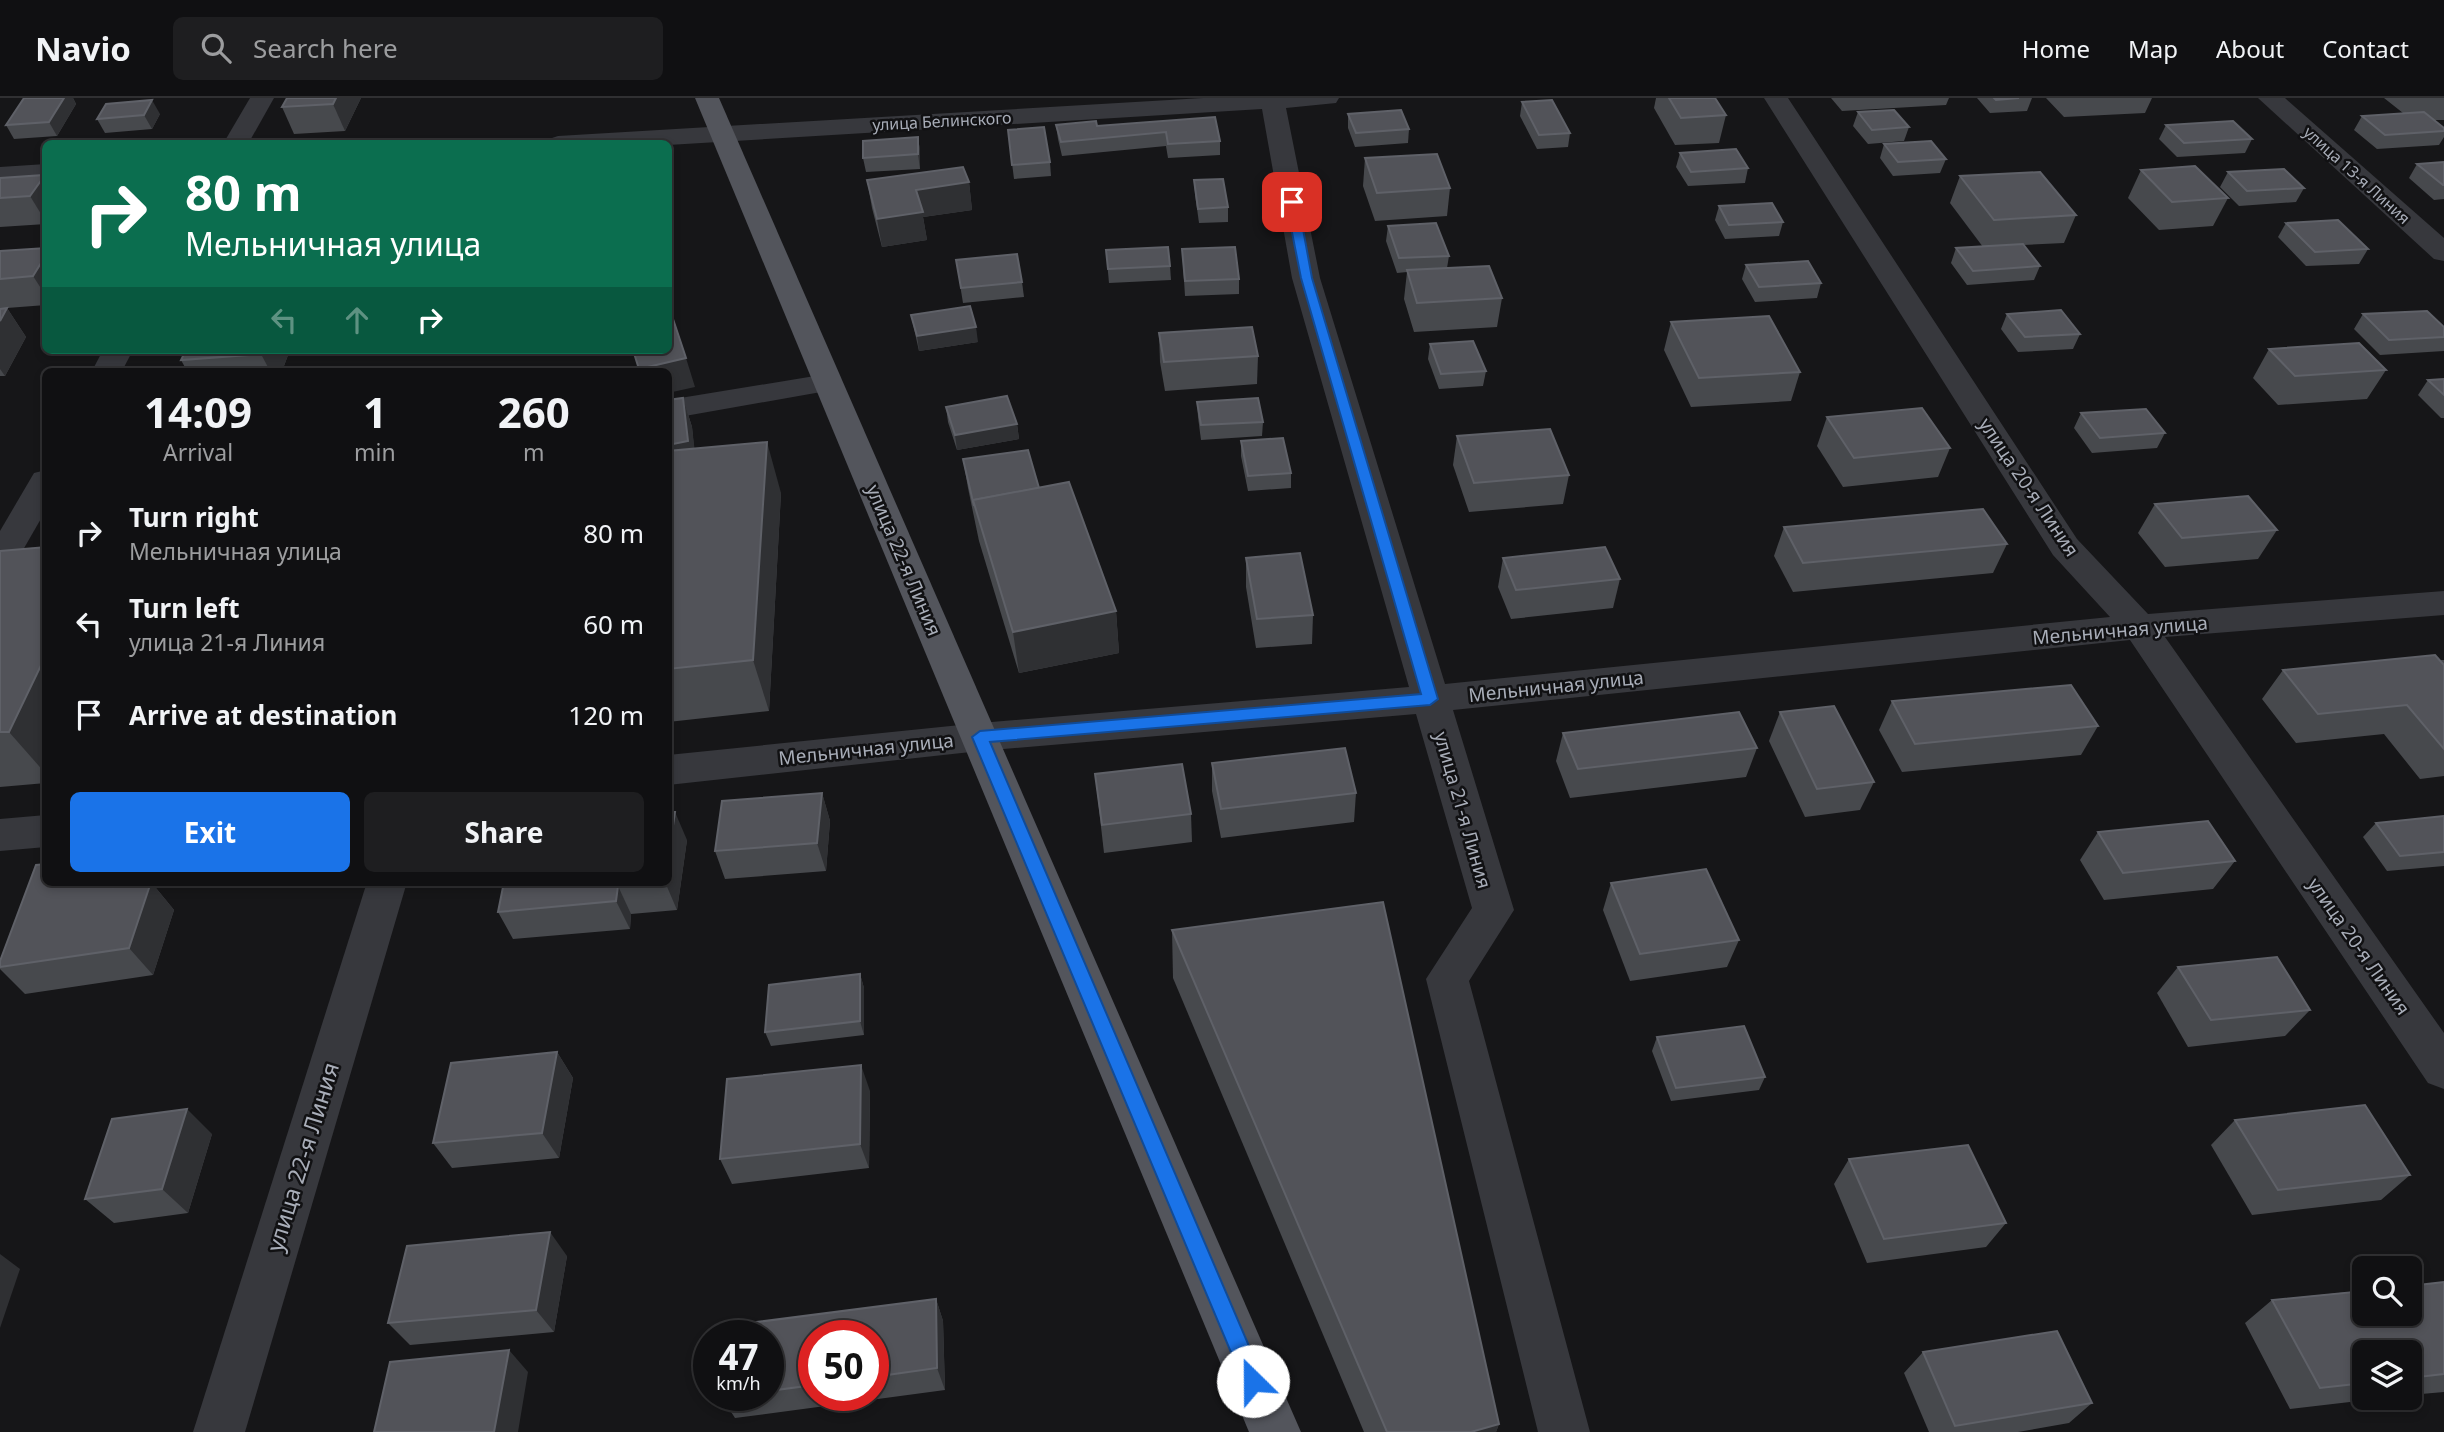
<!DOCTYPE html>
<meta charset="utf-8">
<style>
body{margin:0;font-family:"Noto Sans",sans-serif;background:#1e1e20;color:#f1f3f6;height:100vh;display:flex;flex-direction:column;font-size:26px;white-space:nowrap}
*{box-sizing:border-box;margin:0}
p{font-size:23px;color:#9c9d9f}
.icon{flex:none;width:38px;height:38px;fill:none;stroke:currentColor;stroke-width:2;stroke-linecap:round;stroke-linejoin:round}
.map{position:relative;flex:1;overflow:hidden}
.side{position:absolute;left:42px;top:270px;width:630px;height:518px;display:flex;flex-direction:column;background:#101012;border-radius:10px;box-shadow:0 4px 10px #0003,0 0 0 2px #303032}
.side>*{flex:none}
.top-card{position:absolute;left:42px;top:42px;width:630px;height:214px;border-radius:10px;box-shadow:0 4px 10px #0003,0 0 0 2px #303032;background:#0b6e4f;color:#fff;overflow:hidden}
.buttons{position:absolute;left:2352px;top:1158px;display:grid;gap:14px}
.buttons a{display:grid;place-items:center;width:70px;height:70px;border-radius:10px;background:#101012;box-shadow:0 4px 10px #0003,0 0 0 2px #303032;font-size:35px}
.speed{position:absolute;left:693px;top:1222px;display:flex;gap:14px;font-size:35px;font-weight:700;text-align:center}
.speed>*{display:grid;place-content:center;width:91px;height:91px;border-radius:50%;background:#101012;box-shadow:0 4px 10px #0003,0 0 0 2px #303032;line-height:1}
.speed small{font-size:18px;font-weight:400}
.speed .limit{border:10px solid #d22;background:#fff;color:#111}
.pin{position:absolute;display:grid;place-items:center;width:60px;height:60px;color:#fff;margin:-30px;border-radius:14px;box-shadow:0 4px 10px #0006}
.me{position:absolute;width:77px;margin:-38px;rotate:337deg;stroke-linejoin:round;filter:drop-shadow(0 0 5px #0008)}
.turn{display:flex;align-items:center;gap:24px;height:147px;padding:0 28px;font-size:32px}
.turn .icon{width:91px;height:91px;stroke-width:2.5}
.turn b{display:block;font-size:49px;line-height:60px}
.lanes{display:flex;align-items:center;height:66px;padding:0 28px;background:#0003;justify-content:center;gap:35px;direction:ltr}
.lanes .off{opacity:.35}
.eta{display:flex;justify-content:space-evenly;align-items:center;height:119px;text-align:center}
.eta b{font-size:42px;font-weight:700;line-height:49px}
.action{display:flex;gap:14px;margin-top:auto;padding:14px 28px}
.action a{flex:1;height:80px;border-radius:10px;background:#1a73e8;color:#fff;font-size:28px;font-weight:700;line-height:80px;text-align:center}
.action a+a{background:#1e1e20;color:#f1f3f6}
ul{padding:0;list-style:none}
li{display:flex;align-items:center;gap:21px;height:91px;padding:0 28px}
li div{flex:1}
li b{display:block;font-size:26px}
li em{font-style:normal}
header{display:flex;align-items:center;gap:42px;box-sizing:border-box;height:98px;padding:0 35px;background:#101012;border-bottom:2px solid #303032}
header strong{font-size:33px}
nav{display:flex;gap:38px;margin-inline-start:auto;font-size:24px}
.search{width:490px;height:63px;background:#1e1e20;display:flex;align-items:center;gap:18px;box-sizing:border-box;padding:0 24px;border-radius:10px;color:#9c9d9f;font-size:26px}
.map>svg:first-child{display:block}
</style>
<header>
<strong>Navio</strong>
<div class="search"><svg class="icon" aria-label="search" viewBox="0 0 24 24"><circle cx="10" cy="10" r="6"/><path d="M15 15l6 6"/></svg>Search here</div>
<nav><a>Home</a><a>Map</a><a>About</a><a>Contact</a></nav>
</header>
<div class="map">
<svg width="2444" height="1334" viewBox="0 0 2444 1334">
<rect width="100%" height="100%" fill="#161618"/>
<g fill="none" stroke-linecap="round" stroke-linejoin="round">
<!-- minor -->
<g fill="#37383d" fill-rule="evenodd">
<polygon points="250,0 274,0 248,46 223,46"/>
<polygon points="1203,0 1339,0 1336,5 1286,10 1320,180 1445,586 2110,519 2053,457 1764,0 1788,0 2077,441 2148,516 2444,493 2444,517 2165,539 2444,935 2444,991 2428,985 2130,542 1453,612 1514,812 1469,883 1590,1334 1538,1334 1426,881 1472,810 1416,616 980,653 668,687 668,657 980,625 1409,589 1292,180 1262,11 668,47 546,46 549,41 558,38"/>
<polygon points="2258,0 2285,0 2444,140 2444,163 2434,161"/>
<polygon points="46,66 46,82 0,85 0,69"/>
<polygon points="103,252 133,252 122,273 92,273"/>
<polygon points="827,276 838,279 842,285 838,291 668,321 668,302"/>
<polygon points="46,372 46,412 12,471 0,475 0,433 34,375"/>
<polygon points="46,717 46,749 0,753 0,721"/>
<polygon points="367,784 407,784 245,1334 193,1334"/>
</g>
<!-- major -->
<polygon fill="#53555c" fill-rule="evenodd" points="695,0 719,0 1301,1334 1249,1334"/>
</g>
<!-- wall -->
<g fill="#47494d" fill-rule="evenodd">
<polygon points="24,0 73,0 76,6 57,38 14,41 6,27"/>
<polygon points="361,0 345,33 294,36 282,9"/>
<polygon points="1656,0 1715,0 1726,17 1719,45 1675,47 1654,10"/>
<polygon points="1831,0 1949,0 1946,7 1842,13"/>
<polygon points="1977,0 2032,0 2027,13 1990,15"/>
<polygon points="2046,0 2158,0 2152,0 2145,15 2064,19"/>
<polygon points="2384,0 2444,0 2444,22 2435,22 2444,30 2444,39 2439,47 2377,51 2354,32 2362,18 2403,15"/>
<polygon points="1522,4 1570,35 1568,49 1537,51 1520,18"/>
<polygon points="1858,14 1909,29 1904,43 1868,46 1853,28"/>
<polygon points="160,16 152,31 105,35 97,21"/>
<polygon points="1348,16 1409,31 1408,45 1355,49 1348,30"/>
<polygon points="1215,19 1220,43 1220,57 1168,60 1166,48 1062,58 1058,41 1056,27 1097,28"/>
<polygon points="2166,27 2252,41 2245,55 2177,59 2159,41"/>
<polygon points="1008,32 1050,64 1051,78 1014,81"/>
<polygon points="918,39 920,53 920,71 866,74 863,60"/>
<polygon points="1884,46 1946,61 1940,75 1893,78 1880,60"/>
<polygon points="1680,55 1748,70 1745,85 1688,88 1676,69"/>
<polygon points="1365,60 1450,90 1447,118 1375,123 1363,88"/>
<polygon points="2444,64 2444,101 2434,102 2409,80 2417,66"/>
<polygon points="2141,72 2228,100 2213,128 2159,132 2128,100"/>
<polygon points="2228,74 2304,90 2296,104 2239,108 2220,89"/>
<polygon points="1960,78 2076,117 2064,145 2023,147 2040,168 2034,182 1967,187 1951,165 1956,150 1983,149 1950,105"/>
<polygon points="46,79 46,126 0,129 0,80"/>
<polygon points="867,82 969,84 972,112 923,119 927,142 882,149 872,110"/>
<polygon points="1194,82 1228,109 1228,124 1199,125 1195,96"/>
<polygon points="1719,108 1783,124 1779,138 1725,141 1715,122"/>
<polygon points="2286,125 2368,151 2359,166 2306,168 2278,139"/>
<polygon points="1388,128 1449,158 1447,170 1502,200 1497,229 1414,234 1404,201 1407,174 1397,175 1386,143"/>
<polygon points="46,150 46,207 7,210 26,239 5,278 0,278 0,153"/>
<polygon points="1182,151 1239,181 1239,196 1185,198"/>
<polygon points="1106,152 1170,168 1171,182 1109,185"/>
<polygon points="956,162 1022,184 1024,199 963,205"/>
<polygon points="1746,167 1821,185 1817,200 1755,204 1742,181"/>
<polygon points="2007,216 2080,236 2073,251 2018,254 2001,231"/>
<polygon points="2363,216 2444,229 2444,253 2380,257 2354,231"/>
<polygon points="911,217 978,244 919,253"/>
<polygon points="1671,224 1800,274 1791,303 1691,309 1664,252"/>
<polygon points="1159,235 1258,258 1257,286 1165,293 1160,264"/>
<polygon points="1430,246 1486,273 1483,288 1439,291 1428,261"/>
<polygon points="2269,251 2386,272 2367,301 2278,307 2253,280"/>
<polygon points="186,252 290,252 282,273 187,273 181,262"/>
<polygon points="2444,281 2444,320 2441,320 2418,297 2428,282"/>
<polygon points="683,300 692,329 694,350 781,395 769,613 668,624 668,302"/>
<polygon points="1197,304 1263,324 1262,338 1201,342 1198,319"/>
<polygon points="946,309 1017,326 1019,341 957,352 948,324"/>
<polygon points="2081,315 2165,335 2157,350 2092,355 2074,330"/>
<polygon points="1827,319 1950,350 1938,379 1843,389 1817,348"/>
<polygon points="1457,338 1569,377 1563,406 1469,414 1453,367"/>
<polygon points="1241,343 1291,375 1291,390 1248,393 1241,358"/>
<polygon points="963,361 1039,390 1116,513 1119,555 1019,575 979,443 968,390"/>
<polygon points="2155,406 2277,432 2258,461 2165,469 2138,435"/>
<polygon points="1784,429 2007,446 1993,475 1793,494 1774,458"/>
<polygon points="46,449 46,685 0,689 0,453"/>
<polygon points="1246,460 1313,517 1312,546 1256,550 1246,489"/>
<polygon points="1503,460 1620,481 1613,510 1511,521 1498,489"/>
<polygon points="2439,562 2444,562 2444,678 2420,681 2384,636 2296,645 2262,601 2283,572"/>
<polygon points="1892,603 2098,628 2081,657 1902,674 1879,632"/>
<polygon points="1780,614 1874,684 1860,712 1805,719 1769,643"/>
<polygon points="1563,635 1757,650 1746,679 1570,700 1556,663"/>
<polygon points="1212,665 1356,695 1354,724 1221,740 1212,693"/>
<polygon points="1095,676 1191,716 1192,744 1104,755"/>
<polygon points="822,695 830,723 826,773 725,781 715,753"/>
<polygon points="2444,718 2444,768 2387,773 2363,739 2376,725"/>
<polygon points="2098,734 2235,763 2213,791 2104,802 2080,762"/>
<polygon points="687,742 677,812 631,816 630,831 513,841 498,814"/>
<polygon points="46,784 151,784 174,812 153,877 25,896 0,871 0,863"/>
<polygon points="1611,785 1739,842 1727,869 1630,883 1603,812"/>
<polygon points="1172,832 1499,1326 1496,1334 1364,1334 1173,880"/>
<polygon points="2178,869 2310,912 2285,938 2188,949 2157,895"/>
<polygon points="860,876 864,890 864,937 771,948 765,934"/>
<polygon points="1657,939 1765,979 1759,992 1671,1003 1652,953"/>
<polygon points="557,954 573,980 559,1060 452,1070 433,1045"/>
<polygon points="870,993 869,1070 732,1086 720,1061"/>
<polygon points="2235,1022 2410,1077 2381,1102 2252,1117 2211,1047"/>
<polygon points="212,1036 188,1115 114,1125 85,1101"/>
<polygon points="1849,1061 2006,1125 1986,1149 1867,1165 1834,1086"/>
<polygon points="567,1158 554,1234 410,1247 388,1225"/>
<polygon points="2444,1184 2444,1294 2410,1297 2410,1255 2364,1255 2364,1300 2384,1300 2290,1311 2245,1225 2272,1202"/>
<path d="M936,1201L943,1223L945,1292L735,1320L722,1300V1297H768V1237ZM814,1237H873V1297H814Z"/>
<polygon points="1923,1254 2092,1305 2069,1325 2018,1334 1929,1334 1904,1275"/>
</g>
<!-- shaded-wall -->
<g fill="#2f3033">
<polygon points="64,0 73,0 76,6 57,38 49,24"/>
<polygon points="336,0 361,0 345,33 333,6"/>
<polygon points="152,2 160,16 152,31 144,17"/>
<polygon points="918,39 920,53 920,71 918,56"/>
<polygon points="45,77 46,79 46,124 30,98"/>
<polygon points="969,84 972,112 923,119 927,142 882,149 877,121 916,92"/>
<polygon points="46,157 46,198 33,178"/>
<polygon points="7,210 26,239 5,278 0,271 0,223"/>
<polygon points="976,229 978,244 919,253 917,238"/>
<polygon points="263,252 290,252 282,273 270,273 261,256"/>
<polygon points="686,260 695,289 668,295 668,273 639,273 639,271"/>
<polygon points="683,300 692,329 697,372 668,377 668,347"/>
<polygon points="1017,326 1019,341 957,352 955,337"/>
<polygon points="767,344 781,395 769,613 753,562"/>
<polygon points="1116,513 1119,555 1019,575 1013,534"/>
<polygon points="46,557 46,676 9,634"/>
<polygon points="822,695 830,723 826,773 817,745"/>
<polygon points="675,714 687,742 677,812 665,784 668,784 668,762"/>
<polygon points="116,784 148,784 138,817 114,789"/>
<polygon points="151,784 174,812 153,877 129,850"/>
<polygon points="618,788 631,816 630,831 616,803"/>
<polygon points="860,876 864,890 864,937 860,923"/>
<polygon points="557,954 573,980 559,1060 542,1035"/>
<polygon points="861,967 870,993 869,1070 860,1046"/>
<polygon points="187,1011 212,1036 188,1115 162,1091"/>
<polygon points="550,1134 567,1158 554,1234 536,1212"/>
<polygon points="0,1156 20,1171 0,1230"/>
<polygon points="936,1201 943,1223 945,1292 937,1270"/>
<polygon points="509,1252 528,1274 518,1334 494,1334"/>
<polygon points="1499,1326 1496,1334 1471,1334"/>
</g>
<!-- building -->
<g fill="#525359" stroke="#5f6168" stroke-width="2">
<polygon points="24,0 64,0 49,24 6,27"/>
<polygon points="287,0 336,0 333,6 282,9"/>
<polygon points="1669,0 1715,0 1726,17 1681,20"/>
<polygon points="1994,0 2019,0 1996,2"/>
<polygon points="152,2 144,17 97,21 106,6"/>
<polygon points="1552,2 1570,35 1539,37 1522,4"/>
<polygon points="1401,12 1409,31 1356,35 1348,16"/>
<polygon points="1894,12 1909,29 1872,32 1858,14"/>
<polygon points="2424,14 2444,30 2444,33 2385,37 2362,18"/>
<polygon points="1215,19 1220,43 1168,46 1166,34 1061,44 1056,27 1096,23 1097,28"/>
<polygon points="2233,23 2252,41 2184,45 2166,27"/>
<polygon points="1044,29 1050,64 1012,67 1008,32"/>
<polygon points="918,39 918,56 863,60 863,43"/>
<polygon points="1931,43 1946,61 1898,64 1884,46"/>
<polygon points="1736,51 1748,70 1691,74 1680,55"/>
<polygon points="1437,56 1450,90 1377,95 1365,60"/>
<polygon points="2444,64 2444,87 2443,87 2417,66"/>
<polygon points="2195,68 2228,100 2172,104 2141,72"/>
<polygon points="963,69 969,84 916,92 923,114 877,121 867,82"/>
<polygon points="2284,71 2304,90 2247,93 2228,74"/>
<polygon points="2040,74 2076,117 1994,122 1960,78"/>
<polygon points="45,77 30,98 0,100 0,80"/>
<polygon points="1223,81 1228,109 1198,111 1194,82"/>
<polygon points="1772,105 1783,124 1729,127 1719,108"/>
<polygon points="2338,122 2368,151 2315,154 2286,125"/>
<polygon points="1436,125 1449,158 1399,160 1388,128"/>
<polygon points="2023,146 2040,168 1973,173 1956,150"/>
<polygon points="1168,149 1170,168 1108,171 1106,152"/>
<polygon points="1235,149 1239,181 1185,183 1182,151"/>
<polygon points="46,150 46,157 33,178 0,181 0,153"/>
<polygon points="1017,156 1022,184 961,190 956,162"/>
<polygon points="1808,163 1821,185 1759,189 1746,167"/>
<polygon points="1489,168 1502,200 1417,205 1407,172"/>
<polygon points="668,206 686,260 639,271 633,252 668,252"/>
<polygon points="970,208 976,229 917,238 911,217"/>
<polygon points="7,210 0,223 0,211"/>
<polygon points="2061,212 2080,236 2025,239 2007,216"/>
<polygon points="2427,213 2444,229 2444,239 2389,242 2363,216"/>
<polygon points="1769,218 1800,274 1699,280 1671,224"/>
<polygon points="1252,229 1258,258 1164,264 1159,235"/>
<polygon points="1473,243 1486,273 1441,276 1430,246"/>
<polygon points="2359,245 2386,272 2295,278 2269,251"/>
<polygon points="186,252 263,252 261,256 181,262"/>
<polygon points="2444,281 2444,297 2428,282"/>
<polygon points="1007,298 1017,326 955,337 946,309"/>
<polygon points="683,300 688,343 668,347 668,302"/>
<polygon points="1258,300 1263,324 1201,327 1197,304"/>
<polygon points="1922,310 1950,350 1854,360 1827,319"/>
<polygon points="2146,311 2165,335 2100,340 2081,315"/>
<polygon points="1550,331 1569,377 1474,385 1457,338"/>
<polygon points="1283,340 1291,375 1248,378 1241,343"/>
<polygon points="767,344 753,562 668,571 668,353"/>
<polygon points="1028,352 1039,390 973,402 974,408 963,361"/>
<polygon points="1069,384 1116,513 1013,534 973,402"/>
<polygon points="2248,398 2277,432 2182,440 2155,406"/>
<polygon points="1983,411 2007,446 1803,465 1784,429"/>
<polygon points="46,449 46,557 9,634 0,634 0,453"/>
<polygon points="1605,449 1620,481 1516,492 1503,460"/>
<polygon points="1300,455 1313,517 1257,521 1246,460"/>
<polygon points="2435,557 2444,567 2444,651 2407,607 2318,616 2283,572"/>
<polygon points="2071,587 2098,628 1915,646 1892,603"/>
<polygon points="1834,608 1874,684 1817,691 1780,614"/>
<polygon points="1739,614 1757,650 1578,671 1563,635"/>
<polygon points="1345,650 1356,695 1221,711 1212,665"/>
<polygon points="1182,666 1191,716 1102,727 1095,676"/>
<polygon points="822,695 817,745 715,753 722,703"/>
<polygon points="668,714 675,714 668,762"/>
<polygon points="2444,718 2444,754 2400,758 2376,725"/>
<polygon points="2208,723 2235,763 2123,775 2098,734"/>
<polygon points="46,766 46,784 116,784 114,789 151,784 129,850 0,869 0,863 36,767"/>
<polygon points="1706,771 1739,842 1640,856 1611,785"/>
<polygon points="504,784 664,784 618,788 616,803 498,814"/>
<polygon points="1383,804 1499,1326 1471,1334 1387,1334 1172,832"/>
<polygon points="2277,859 2310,912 2211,922 2178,869"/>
<polygon points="860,876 860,923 765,934 769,887"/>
<polygon points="1744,928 1765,979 1676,990 1657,939"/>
<polygon points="557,954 542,1035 433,1045 451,965"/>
<polygon points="861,967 860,1046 720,1061 727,981"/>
<polygon points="2365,1007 2410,1077 2278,1092 2235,1022"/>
<polygon points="187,1011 162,1091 85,1101 112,1021"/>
<polygon points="1968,1047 2006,1125 1884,1141 1849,1061"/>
<polygon points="550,1134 536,1212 388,1225 407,1148"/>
<polygon points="2444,1184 2444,1276 2410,1280 2410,1255 2364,1255 2364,1285 2320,1290 2272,1202 2364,1193 2364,1216 2410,1216 2410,1188"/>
<polygon points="936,1201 937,1270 873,1279 873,1237 814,1237 814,1287 768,1293 768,1237 725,1237 726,1228"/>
<polygon points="2057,1233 2092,1305 1955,1328 1923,1254"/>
<polygon points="509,1252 494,1334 374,1334 390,1264"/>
<polygon points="722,1297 742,1297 722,1300"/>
</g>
<!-- route -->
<polygon fill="#1a73e8" stroke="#114b97" stroke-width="2" points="1292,101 1298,104 1312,180 1438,601 1430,607 990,644 1264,1283 1261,1290 1253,1293 1246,1290 972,639 980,633 1421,596 1301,180 1286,104"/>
<g text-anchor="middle" stroke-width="5" stroke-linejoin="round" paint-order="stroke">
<!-- far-street labels -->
<g font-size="16" fill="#a8adb8" stroke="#111113">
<text transform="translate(942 23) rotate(-3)" y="6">улица Белинского</text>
<text transform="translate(2357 77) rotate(42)" y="6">улица 13-я Линия</text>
</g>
<!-- street labels -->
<g font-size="19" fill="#a8adb8" stroke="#111113">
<text transform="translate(2029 389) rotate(56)" y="7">улица 20-я Линия</text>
<text transform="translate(904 462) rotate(67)" y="7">улица 22-я Линия</text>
<text transform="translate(2120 532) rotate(-5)" y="7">Мельничная улица</text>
<text transform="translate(1556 588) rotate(-6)" y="7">Мельничная улица</text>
<text transform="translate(866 651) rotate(-6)" y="7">Мельничная улица</text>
<text transform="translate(1463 712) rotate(74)" y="7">улица 21-я Линия</text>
<text transform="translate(2359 848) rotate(55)" y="7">улица 20-я Линия</text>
</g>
<!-- near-street labels -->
<g font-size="23" fill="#a8adb8" stroke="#111113">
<text transform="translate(303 1059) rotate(-73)" y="8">улица 22-я Линия</text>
</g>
</g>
</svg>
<div class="buttons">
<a><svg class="icon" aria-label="search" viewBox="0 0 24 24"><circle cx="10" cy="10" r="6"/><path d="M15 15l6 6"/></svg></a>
<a><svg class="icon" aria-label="layers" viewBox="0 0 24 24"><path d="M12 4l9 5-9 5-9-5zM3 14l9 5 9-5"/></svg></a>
</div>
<div class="speed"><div>47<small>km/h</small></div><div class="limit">50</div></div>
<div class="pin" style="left:1292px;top:104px;background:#d93025"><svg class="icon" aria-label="arrive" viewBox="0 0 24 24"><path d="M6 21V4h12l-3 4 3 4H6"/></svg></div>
<svg class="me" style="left:1253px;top:1283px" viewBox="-20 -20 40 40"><circle r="19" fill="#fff"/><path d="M0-13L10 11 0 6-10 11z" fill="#1a73e8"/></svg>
<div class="top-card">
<div class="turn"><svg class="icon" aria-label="right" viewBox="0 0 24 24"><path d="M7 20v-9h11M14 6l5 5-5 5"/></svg><div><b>80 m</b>Мельничная улица</div></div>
<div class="lanes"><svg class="icon off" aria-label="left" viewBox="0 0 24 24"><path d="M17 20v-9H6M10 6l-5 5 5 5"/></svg><svg class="icon off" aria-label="ahead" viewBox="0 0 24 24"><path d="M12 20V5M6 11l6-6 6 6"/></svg><svg class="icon" aria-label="right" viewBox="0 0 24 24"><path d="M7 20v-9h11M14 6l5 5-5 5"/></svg></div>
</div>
<section class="side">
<div class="eta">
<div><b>14:09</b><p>Arrival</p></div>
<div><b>1</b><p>min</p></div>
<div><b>260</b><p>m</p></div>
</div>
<ul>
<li><svg class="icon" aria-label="right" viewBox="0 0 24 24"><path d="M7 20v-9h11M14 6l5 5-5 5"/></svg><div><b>Turn right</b><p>Мельничная улица</p></div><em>80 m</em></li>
<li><svg class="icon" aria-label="left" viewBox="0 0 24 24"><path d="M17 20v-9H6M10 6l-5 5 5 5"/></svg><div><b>Turn left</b><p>улица 21-я Линия</p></div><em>60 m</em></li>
<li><svg class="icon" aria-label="arrive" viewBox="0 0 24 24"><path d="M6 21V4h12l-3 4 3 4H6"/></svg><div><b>Arrive at destination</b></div><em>120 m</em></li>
</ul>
<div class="action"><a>Exit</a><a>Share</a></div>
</section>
</div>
